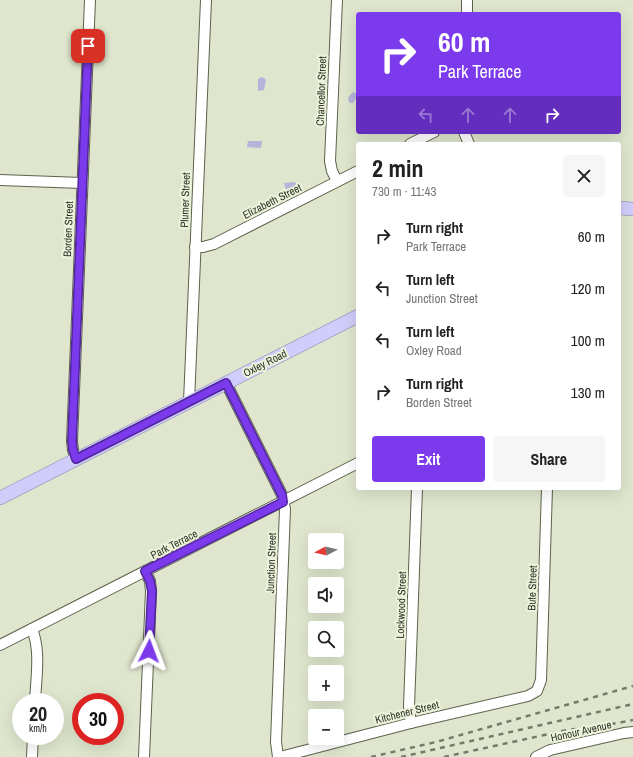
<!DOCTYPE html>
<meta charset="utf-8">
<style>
body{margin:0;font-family:"Archivo Narrow",sans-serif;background:#f6f6f6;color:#222;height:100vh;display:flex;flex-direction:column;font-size:15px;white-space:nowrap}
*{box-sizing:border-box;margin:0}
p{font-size:13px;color:#767676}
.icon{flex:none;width:22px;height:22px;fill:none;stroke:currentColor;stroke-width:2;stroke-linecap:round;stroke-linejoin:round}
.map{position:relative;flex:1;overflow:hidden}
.side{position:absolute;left:356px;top:142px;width:265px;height:348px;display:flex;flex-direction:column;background:#fff;border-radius:4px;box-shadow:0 4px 16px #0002}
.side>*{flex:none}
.top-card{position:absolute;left:356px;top:12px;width:265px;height:122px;border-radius:4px;box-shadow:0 4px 16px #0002;background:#7c3aed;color:#fff;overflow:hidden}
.needle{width:26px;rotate:263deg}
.controls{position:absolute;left:308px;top:533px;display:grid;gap:8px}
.controls a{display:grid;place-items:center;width:36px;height:36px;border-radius:4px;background:#fff;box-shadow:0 4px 16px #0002;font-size:20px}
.speed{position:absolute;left:12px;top:693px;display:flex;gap:8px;font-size:20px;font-weight:700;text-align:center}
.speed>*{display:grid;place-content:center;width:52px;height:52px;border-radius:50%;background:#fff;box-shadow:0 4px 16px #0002;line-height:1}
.speed small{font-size:10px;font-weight:400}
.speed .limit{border:6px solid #d22;background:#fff;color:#111}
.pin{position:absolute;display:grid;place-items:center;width:34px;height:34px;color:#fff;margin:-17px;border-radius:8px;box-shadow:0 2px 6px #0006}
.me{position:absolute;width:44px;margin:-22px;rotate:3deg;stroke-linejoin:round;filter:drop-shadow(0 0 3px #0008)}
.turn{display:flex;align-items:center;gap:14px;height:84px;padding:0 16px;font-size:18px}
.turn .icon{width:52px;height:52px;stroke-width:2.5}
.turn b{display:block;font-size:28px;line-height:34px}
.lanes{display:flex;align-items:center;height:38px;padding:0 16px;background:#0003;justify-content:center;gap:20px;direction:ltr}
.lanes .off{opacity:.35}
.round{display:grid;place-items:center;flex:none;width:42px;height:42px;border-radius:4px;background:#f6f6f6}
.head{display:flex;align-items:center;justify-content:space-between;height:68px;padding:0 16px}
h1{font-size:24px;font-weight:700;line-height:30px}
.action{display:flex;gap:8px;margin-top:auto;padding:8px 16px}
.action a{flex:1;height:46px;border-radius:4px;background:#7c3aed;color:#fff;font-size:16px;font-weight:700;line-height:46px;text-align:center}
.action a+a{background:#f6f6f6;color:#222}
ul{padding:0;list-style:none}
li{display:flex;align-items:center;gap:12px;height:52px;padding:0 16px}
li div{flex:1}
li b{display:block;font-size:15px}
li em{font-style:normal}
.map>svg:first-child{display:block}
</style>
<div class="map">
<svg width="633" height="757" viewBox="0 0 633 757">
<rect width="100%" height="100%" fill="#dfe6cd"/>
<!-- water -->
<g fill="#b6b4da">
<polygon points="261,77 264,78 266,80 264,90 258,91 258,79"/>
<polygon points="353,92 355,93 357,96 353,103 350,103 348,100 349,96"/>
<polygon points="248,141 262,141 261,148 247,147"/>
<polygon points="295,182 297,185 286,190 284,183"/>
</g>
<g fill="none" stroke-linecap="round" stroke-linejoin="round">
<!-- minor casing -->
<g stroke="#5c624c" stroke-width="12">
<g id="minor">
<polyline points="337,0 330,161 332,171 337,181"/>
<polyline points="467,14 467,0"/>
<polyline points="464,132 469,144"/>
<polyline points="410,144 434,132"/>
<polyline points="0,180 82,183"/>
<polyline points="195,247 203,247 214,244 358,171"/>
<polyline points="226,383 282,495 285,509 276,742 278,757"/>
<polyline points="189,402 206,0"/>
<polyline points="76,459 73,450 72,441 90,0"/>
<path d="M32,629C41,651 36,678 35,702"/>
<polyline points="0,645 358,463"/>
<polyline points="411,723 409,707 417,488"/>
<polyline points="32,757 33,736"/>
<polyline points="144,757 151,591 150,581 145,571"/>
<polyline points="280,757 411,723 528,696 537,691 541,680 547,488"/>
<polyline points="536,757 550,750 624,733 633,732"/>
</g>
</g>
<!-- major casing -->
<g stroke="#8481af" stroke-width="14">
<g id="major">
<polyline points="619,208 633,209"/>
<polyline points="0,498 358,316"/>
</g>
</g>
<!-- minor -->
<use href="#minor" stroke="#fff" stroke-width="10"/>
<!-- major -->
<use href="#major" stroke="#d0cdfa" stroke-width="13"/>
<!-- rail -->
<g stroke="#757a6a" stroke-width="2.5" stroke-dasharray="5 5" stroke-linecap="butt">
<polyline points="371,757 436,742 633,686"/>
<polyline points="401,757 633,704"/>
<polyline points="444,757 567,730 596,727 633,720"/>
</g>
</g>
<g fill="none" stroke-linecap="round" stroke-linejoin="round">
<!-- route casing -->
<g stroke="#51269a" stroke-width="10">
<polyline id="route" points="88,46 72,441 73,450 76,459 226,383 282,495 283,502 145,571 150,581 152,591 149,651"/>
</g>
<!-- route -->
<use href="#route" stroke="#7c3aed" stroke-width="7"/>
</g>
<g text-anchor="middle" stroke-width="4" stroke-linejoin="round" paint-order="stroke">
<!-- street labels -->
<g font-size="11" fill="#30332a" stroke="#ecf3da">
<text transform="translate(321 91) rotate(-88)" y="4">Chancellor Street</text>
<text transform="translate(185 200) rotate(-88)" y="4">Plumer Street</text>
<text transform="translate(272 201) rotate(-27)" y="4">Elizabeth Street</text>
<text transform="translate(68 229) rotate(-88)" y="4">Borden Street</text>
<text transform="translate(265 363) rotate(-27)" y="4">Oxley Road</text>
<text transform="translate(174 544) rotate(-27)" y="4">Park Terrace</text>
<text transform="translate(271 563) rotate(-88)" y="4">Junction Street</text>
<text transform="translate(532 588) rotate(-88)" y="4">Bute Street</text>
<text transform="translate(401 605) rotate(-88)" y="4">Lockwood Street</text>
<text transform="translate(407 712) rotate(-14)" y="4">Kitchener Street</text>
<text transform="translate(581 731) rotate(-13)" y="4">Honour Avenue</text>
</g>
</g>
</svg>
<div class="controls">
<a><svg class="needle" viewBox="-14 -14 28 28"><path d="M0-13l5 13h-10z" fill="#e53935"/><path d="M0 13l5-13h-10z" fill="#767676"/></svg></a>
<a><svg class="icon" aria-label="sound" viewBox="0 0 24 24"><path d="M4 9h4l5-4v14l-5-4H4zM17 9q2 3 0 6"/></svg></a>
<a><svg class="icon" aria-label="search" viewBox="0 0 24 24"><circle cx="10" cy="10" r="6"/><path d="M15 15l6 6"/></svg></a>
<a>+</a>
<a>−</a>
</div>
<div class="speed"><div>20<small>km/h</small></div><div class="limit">30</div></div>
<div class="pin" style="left:88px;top:46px;background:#d93025"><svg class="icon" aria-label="arrive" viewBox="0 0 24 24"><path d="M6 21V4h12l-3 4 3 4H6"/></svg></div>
<svg class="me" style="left:149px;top:651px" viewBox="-20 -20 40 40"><path d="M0-17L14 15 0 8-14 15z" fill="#7c3aed" stroke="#fff" stroke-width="4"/></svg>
<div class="top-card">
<div class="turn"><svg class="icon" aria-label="right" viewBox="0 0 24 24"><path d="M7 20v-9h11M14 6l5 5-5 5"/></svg><div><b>60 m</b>Park Terrace</div></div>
<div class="lanes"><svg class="icon off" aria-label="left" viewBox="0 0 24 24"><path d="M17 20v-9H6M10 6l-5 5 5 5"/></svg><svg class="icon off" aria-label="ahead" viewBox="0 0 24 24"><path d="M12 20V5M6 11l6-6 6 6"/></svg><svg class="icon off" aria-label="ahead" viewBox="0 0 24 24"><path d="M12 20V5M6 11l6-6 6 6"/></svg><svg class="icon" aria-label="right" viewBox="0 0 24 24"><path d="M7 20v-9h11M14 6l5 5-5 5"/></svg></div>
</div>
<section class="side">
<div class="head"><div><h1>2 min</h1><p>730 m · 11:43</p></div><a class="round"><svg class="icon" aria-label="close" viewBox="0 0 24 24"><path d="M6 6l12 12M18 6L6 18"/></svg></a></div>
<ul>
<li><svg class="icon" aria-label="right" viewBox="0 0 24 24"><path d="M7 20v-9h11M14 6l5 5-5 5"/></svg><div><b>Turn right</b><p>Park Terrace</p></div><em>60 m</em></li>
<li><svg class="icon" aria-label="left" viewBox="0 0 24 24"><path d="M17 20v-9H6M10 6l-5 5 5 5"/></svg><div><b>Turn left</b><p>Junction Street</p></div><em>120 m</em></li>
<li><svg class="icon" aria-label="left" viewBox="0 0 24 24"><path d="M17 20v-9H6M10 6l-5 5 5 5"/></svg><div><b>Turn left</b><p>Oxley Road</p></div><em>100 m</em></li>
<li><svg class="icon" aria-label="right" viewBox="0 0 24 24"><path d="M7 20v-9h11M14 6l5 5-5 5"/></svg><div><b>Turn right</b><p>Borden Street</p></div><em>130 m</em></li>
</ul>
<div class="action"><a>Exit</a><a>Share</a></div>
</section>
</div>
